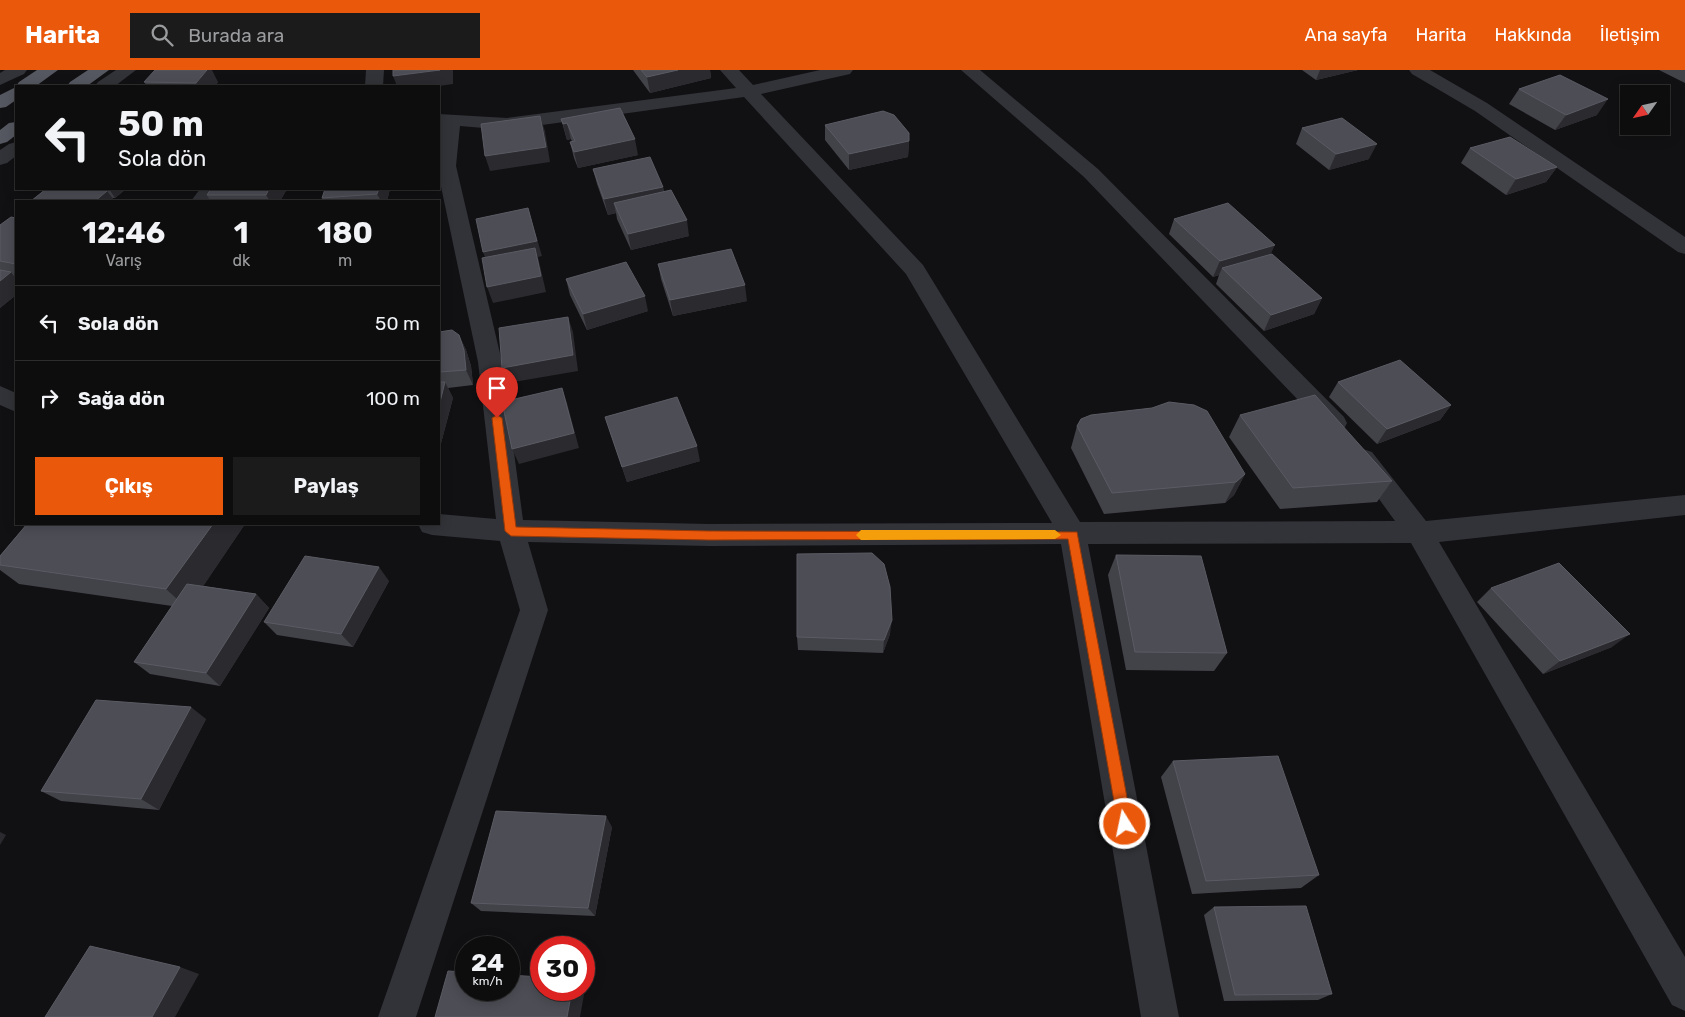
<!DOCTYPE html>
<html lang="tr">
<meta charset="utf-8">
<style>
body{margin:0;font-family:Rubik,sans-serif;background:#1b1b1c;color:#f1f3f6;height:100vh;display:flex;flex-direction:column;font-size:19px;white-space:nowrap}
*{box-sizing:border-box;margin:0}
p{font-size:16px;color:#9a9c9e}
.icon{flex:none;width:28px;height:28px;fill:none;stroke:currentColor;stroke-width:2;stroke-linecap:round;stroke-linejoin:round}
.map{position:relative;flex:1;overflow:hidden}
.sheet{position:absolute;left:15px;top:130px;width:425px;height:325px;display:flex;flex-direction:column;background:#0d0d0e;border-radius:0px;box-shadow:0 2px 12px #0003,0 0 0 1px #2d2d2e}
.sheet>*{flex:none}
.banner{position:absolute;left:15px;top:15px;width:425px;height:105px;border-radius:0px;box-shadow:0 2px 12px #0003,0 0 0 1px #2d2d2e;background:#0d0d0e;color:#f1f3f6;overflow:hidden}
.needle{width:32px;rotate:236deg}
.tools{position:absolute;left:1620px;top:15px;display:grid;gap:10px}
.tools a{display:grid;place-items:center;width:50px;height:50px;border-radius:0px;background:#0d0d0e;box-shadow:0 2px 12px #0003,0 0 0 1px #2d2d2e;font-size:25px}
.speed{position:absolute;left:455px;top:866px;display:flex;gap:10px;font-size:25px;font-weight:700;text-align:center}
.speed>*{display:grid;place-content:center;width:65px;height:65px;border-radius:50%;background:#0d0d0e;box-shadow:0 2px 12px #0003,0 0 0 1px #2d2d2e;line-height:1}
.speed small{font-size:12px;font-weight:400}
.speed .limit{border:8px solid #d22;background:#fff;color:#111}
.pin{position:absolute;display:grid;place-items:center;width:42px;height:42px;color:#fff;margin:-51px -21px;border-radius:50% 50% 50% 0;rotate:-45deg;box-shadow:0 0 5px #0007}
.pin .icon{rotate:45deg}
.me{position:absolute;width:55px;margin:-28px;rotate:350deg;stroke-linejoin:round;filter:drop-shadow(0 0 4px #0008)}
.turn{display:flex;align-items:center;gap:18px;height:105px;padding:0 20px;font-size:22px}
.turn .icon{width:65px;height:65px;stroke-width:2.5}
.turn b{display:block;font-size:35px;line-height:42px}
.eta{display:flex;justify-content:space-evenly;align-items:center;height:85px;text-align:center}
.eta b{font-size:30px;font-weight:700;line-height:35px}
.action{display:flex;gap:10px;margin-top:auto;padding:10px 20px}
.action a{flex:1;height:58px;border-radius:0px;background:#ea580c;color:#fff;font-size:20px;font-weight:700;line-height:58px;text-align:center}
.action a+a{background:#1b1b1c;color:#f1f3f6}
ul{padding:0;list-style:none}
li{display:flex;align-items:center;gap:15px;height:75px;padding:0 20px;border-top:1px solid #2d2d2e}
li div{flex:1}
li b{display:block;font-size:19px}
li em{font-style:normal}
header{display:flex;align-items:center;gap:30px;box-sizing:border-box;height:70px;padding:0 25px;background:#ea580c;color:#fff}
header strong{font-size:24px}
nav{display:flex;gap:28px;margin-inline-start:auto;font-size:18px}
.search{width:350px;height:45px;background:#1b1b1c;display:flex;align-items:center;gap:12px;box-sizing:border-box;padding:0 18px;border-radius:0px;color:#9a9c9e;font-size:19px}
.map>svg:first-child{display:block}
</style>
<header>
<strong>Harita</strong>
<div class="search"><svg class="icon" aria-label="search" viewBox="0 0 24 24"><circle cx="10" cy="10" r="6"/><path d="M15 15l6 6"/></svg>Burada ara</div>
<nav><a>Ana sayfa</a><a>Harita</a><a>Hakkında</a><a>İletişim</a></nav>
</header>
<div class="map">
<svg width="1685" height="947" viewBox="0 0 1685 947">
<rect width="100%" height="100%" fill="#111113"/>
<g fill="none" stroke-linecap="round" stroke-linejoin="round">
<!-- minor -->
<g fill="#323338" fill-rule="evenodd">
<polygon points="366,0 384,0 383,16 365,16"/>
<path d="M720,0H739L753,15L820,0H853L850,4L761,24L923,195L1080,452L1395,451L1350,389L1354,382L1363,379L1372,382L1426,451L1685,425V445L1439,472L1685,887V941L1672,935L1411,473L1088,474L1179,947H1141L1061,474L709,476L528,472L548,540L416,947H378L520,540L500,471L432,465L422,462L418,454H439V444L496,449L478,292L439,107V76L441,55L439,54V44L507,48L736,18ZM744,27L906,204L1052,453L709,454L523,450L502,292L456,96L460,56L507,60Z"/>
<polygon points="961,0 980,0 1098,99 1344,347 1347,353 1344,359 1335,362 1326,359 1084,107"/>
<polygon points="1409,0 1430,0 1487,33 1685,167 1685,184 1678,182 1475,41 1412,4"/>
<polygon points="200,119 220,119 211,131 191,131"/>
<polygon points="0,316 16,323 16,342 0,335"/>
</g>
<!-- tertiary -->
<g fill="#323338" fill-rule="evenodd">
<polygon points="5,0 27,0 24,4 0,15 0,3"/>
<polygon points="116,0 136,0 115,16 95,16 98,12"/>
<polygon points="16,72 16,86 7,93 0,95 0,80 9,74"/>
</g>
<!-- trunk -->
<g fill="#565861" fill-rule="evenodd">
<polygon points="37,0 58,0 36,16 16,16 19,12"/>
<polygon points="88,0 109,0 87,16 67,16 70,12"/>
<polygon points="16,17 16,30 6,37 0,38 0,25"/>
<polygon points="16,52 16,65 7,72 0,74 0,60 9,53"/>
</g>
</g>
<!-- wall -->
<g fill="#424249">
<polygon points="633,0 710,0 711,8 650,23"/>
<polygon points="1302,0 1358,0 1316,10"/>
<polygon points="1659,0 1685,0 1685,13"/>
<polygon points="144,12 218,12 215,16 147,16"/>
<polygon points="1519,19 1597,45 1555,60 1509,34"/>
<polygon points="561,49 638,85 578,98 574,88 570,72 572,72 571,69 567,70"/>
<polygon points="825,55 909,71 908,87 849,100 825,70"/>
<polygon points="1302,58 1369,89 1329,100 1296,74"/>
<polygon points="1470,78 1557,97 1546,112 1506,125 1461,93"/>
<polygon points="593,99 663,117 664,122 689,166 631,180 617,149 616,143 608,145 597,114"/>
<polygon points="46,119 126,119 115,128 112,128 115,131 31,131"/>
<polygon points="287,119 280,131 210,131 207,125"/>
<polygon points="325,119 390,119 387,131 323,131 322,128"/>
<polygon points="16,148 16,207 15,207 16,225 0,238 0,155"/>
<polygon points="1174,149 1271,184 1322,228 1314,244 1264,261 1216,214 1219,205 1213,207 1169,164"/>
<polygon points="658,194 747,231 673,246 661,209"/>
<polygon points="566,209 648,241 587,260 570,225"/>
<polygon points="439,262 459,265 466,280 471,296 473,315 448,318 453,328 440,377 439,377"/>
<polygon points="1338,312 1451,335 1440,350 1377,374 1329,327"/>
<polygon points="1240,345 1392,411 1377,432 1280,439 1229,367"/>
<polygon points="605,347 700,391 627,412"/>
<polygon points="1077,356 1245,404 1234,425 1225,433 1104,444 1071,378"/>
<polygon points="27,454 245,454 203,516 256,524 269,538 220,616 150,604 134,592 172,536 19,514 0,500 0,486"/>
<polygon points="1116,485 1227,583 1214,601 1126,600 1108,505"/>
<polygon points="389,511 353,577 277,565 264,552"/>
<polygon points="1491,518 1612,577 1543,604 1477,532"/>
<polygon points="890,564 883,583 798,580 797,567"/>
<polygon points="206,649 159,740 61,731 41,721"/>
<polygon points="1173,691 1319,805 1301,818 1192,824 1161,707"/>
<polygon points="612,757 595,846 481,841 471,833"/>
<polygon points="1214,837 1332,924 1318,930 1224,931 1204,845"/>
</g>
<!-- shaded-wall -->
<g fill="#2a2a2f">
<polygon points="207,0 212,0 218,12 215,16 198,16 196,13"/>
<polygon points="440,0 453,0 453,14 439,16 397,16 393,6"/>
<polygon points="678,0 710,0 711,8 650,23 647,7"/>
<polygon points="1320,0 1358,0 1316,10"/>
<polygon points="1608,29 1597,45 1555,60 1566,45"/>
<polygon points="540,46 545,61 550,92 490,101 485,86"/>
<polygon points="567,53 571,69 567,70 563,54"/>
<polygon points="635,69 638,85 578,98 574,82"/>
<polygon points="909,71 908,87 849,100 849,84"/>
<polygon points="1377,74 1369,89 1329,100 1336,84"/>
<polygon points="1557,97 1546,112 1506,125 1516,109"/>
<polygon points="663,117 666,132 614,133 616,143 608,145 604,129"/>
<polygon points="109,119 126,119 115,128"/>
<polygon points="269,119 287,119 280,131 270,131 266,125"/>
<polygon points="379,119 390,119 387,131 381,131 377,124"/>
<polygon points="107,121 115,131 95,131"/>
<polygon points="528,138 542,186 538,187 546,222 493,233 487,217 489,198 483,182"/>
<polygon points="687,150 689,166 631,180 628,164"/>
<polygon points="1275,175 1268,190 1222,198 1219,205 1213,207 1220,191"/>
<polygon points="11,202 16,209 16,225 0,238 0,211"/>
<polygon points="745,215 747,231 673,246 670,230"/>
<polygon points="645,226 648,241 587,260 583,244"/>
<polygon points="1322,228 1314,244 1264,261 1271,245"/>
<polygon points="568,247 573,262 578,301 508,313 502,298"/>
<polygon points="459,265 466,280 471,296 473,315 466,300"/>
<polygon points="445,312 453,328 440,377 439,376 439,336"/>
<polygon points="562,318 567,333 579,378 519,394 512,379"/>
<polygon points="1451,335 1440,350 1377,374 1387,359"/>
<polygon points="697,376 700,391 627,412 622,397"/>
<polygon points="1245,404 1234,425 1225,433 1236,412"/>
<polygon points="213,454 245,454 188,539 166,519"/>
<polygon points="379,497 389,511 353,577 341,564"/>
<polygon points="256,524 269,538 220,616 206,603"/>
<polygon points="892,550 890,564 883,583 884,570"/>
<polygon points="1630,564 1612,577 1543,604 1560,591"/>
<polygon points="191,637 206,649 159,740 141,729"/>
<polygon points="606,746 612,757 595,846 588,838"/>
<polygon points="0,762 6,765 0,775"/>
<polygon points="180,897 199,904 175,947 152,947"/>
<polygon points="584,918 585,919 580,947 567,947 572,920 584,920"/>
</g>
<!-- building -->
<g fill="#4d4d55" stroke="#5a5b64">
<polygon points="155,0 207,0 196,13 144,12"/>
<polygon points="393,0 440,0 393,6"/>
<polygon points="641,0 678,0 647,7"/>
<polygon points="1560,5 1608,29 1566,45 1519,19"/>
<polygon points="620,38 635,69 574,82 570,72 575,71 567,53 563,54 561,49"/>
<polygon points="883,41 894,45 909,63 909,71 849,84 825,55"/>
<polygon points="540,46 546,77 485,86 481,54"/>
<polygon points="1342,48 1377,74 1336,84 1302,58"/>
<polygon points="1510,67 1557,97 1516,109 1470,78"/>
<polygon points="650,87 663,117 604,129 593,99"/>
<polygon points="46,119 93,119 107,121 95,131 31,131"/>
<polygon points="211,119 269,119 266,125 207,125"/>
<polygon points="325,119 379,119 377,124 322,128"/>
<polygon points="671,120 687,150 628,164 614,133"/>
<polygon points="1228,133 1275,175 1220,191 1174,149"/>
<polygon points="528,138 537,171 483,182 476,149"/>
<polygon points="11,147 16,148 16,194 0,191 0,155"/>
<polygon points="535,178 541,206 487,217 482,188"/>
<polygon points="731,179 745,215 670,230 658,194"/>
<polygon points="1272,184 1322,228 1271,245 1222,198"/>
<polygon points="626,192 645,226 583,244 566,209"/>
<polygon points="0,200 11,202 0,211"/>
<polygon points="568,247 573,285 502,298 499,258"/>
<polygon points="452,260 459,265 464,280 466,300 439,302 439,262"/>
<polygon points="1400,290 1451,335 1387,359 1338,312"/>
<polygon points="439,312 445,312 439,336"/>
<polygon points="562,318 574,363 512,379 502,332"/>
<polygon points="1315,325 1392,411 1293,418 1240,345"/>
<polygon points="677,327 697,376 622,397 605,347"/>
<polygon points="1169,332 1194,335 1207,341 1245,404 1236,412 1112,423 1077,356 1081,349 1091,345 1152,338"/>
<polygon points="27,454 213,454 166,519 0,495 0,486"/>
<polygon points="872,483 884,494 890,517 892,550 884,570 797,567 797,484"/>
<polygon points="1116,485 1201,486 1227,583 1135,582"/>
<polygon points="305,486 379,497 341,564 264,552"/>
<polygon points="1559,493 1630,564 1560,591 1491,518"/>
<polygon points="187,514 256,524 206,603 134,592"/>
<polygon points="96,630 191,637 141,729 41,721"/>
<polygon points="1278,686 1319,805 1206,811 1173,691"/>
<polygon points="496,741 606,746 588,838 471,833"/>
<polygon points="1306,836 1332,924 1235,925 1214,837"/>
<polygon points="90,876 180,897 152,947 45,947"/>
<polygon points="448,901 466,902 466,920 509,920 509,905 541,907 541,920 572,920 567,947 435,947"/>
</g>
<!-- route -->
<polygon fill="#ea580c" stroke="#983908" points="497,345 502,348 516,457 709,461 1077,462 1132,754 1130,759 1125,761 1120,759 1118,754 1068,469 709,470 511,466 505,461 492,348"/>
<!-- slow -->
<polygon fill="#f59e0b" points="861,460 1055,460 1061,465 1055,469 861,470 856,465"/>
</svg>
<div class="tools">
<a><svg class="needle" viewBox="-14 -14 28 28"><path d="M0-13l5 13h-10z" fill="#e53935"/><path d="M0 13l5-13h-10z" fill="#9a9c9e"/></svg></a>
</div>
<div class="speed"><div>24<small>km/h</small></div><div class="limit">30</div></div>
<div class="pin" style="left:497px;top:348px;background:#d93025"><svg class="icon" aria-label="arrive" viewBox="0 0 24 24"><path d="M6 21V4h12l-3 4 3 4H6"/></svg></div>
<svg class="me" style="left:1125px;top:754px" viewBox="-20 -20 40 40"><circle r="17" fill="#ea580c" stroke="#fff" stroke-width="3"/><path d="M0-11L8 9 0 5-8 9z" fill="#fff"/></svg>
<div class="banner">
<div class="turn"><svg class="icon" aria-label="left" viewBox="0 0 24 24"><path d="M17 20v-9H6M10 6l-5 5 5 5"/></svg><div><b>50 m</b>Sola dön</div></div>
</div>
<section class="sheet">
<div class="eta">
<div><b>12:46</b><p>Varış</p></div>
<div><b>1</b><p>dk</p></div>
<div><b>180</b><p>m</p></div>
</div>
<ul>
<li><svg class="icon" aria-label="left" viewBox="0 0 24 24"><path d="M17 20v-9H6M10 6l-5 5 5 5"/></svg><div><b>Sola dön</b></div><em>50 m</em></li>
<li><svg class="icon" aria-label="right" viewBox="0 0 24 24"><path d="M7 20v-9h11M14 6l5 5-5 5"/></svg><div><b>Sağa dön</b></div><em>100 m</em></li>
</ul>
<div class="action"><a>Çıkış</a><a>Paylaş</a></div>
</section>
</div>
